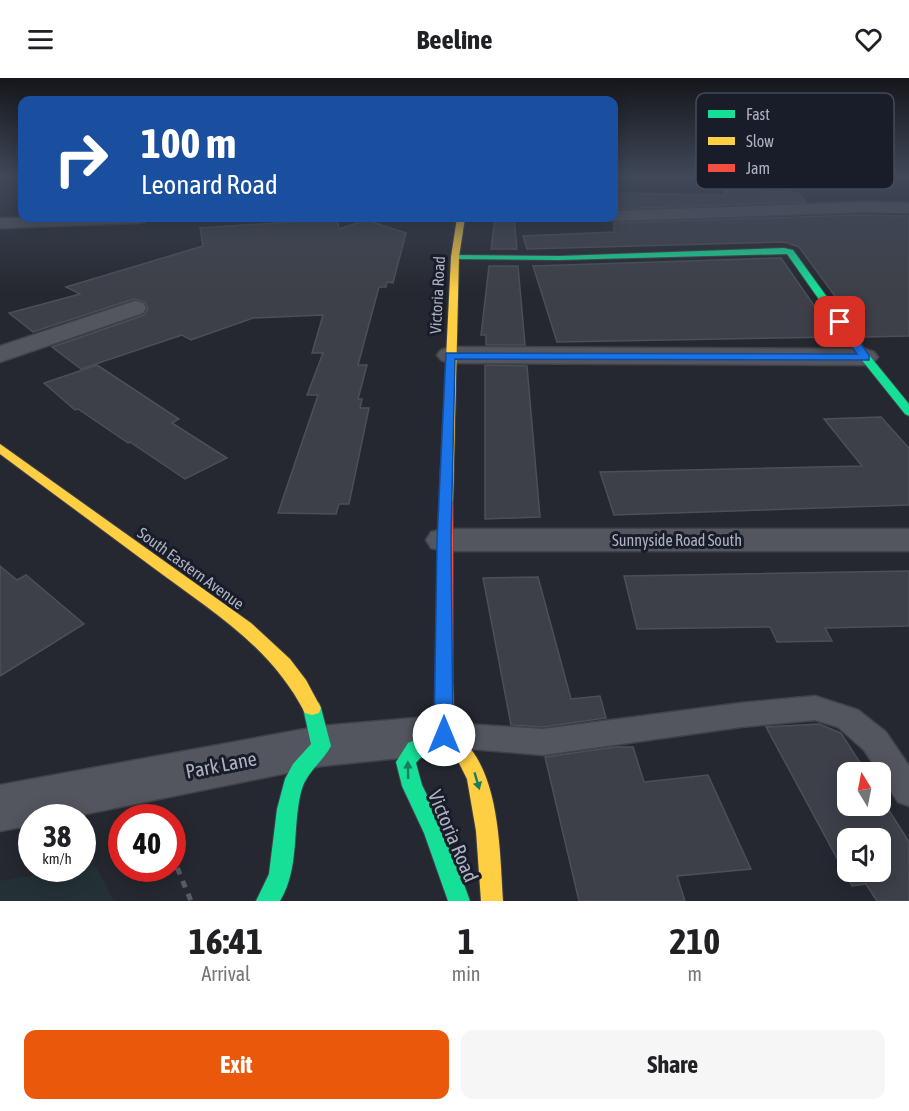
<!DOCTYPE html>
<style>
body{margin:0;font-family:"Asap Condensed",sans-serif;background:#f6f6f6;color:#202124;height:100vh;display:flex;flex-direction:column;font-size:22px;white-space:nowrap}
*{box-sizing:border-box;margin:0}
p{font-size:20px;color:#757577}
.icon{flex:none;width:33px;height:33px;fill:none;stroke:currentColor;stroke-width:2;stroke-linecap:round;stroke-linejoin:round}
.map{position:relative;height:823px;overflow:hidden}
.panel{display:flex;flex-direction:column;background:#fff;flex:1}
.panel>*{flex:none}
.guide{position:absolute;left:18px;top:18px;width:600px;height:126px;border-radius:12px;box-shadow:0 3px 15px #0003;background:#1a4fa0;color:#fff;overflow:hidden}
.needle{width:39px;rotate:350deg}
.fabs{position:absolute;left:837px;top:684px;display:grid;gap:12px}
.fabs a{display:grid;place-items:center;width:54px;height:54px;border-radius:12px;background:#fff;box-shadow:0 3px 15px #0003;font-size:30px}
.speed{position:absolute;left:18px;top:726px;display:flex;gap:12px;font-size:30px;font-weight:700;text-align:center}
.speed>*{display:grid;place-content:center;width:78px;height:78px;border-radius:50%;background:#fff;box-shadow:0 3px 15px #0003;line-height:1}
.speed small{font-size:15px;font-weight:400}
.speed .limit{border:9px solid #d22;background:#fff;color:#111}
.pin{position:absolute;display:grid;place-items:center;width:51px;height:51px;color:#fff;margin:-26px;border-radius:12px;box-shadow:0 3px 9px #0006}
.me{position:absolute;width:66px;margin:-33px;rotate:0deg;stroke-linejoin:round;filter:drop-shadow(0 0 4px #0008)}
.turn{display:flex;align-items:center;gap:21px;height:126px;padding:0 24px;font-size:27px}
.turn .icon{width:78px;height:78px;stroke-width:2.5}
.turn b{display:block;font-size:42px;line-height:51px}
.eta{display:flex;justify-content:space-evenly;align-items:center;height:102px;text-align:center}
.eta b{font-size:36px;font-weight:700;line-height:42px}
.cta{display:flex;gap:12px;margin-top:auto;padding:12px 24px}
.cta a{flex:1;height:69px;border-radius:12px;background:#ea580c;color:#fff;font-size:24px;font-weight:700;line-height:69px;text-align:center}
.cta a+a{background:#f6f6f6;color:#202124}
header{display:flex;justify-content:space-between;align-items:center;height:78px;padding:0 24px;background:#fff;font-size:27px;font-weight:700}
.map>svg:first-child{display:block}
</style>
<header><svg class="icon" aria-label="menu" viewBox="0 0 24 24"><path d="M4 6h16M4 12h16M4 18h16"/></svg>Beeline<svg class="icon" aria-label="heart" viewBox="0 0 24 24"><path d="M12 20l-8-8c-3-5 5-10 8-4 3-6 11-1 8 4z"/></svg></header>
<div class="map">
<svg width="909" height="823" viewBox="0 0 909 823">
<rect width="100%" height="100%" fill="#252830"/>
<!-- green -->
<polygon fill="#233136" points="95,787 114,823 0,823 0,803"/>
<!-- building -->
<g fill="#3d4048" stroke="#4c4f58" stroke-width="1.5" fill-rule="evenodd">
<polygon points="723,113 797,114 806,124 614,131 614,115 725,117"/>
<polygon points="857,137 909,138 909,258 865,259 799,169 785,164 527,171 523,158 614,154 614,145"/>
<polygon points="495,140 514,140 517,171 491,171"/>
<polygon points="337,141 339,151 366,142 406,155 393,205 387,204 386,209 379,209 358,287 367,287 358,321 362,321 360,330 369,330 349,426 339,426 336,436 278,435 318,317 307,317 323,275 312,275 323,237 253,240 191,262 182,257 81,291 52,269 144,237 148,231 145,224 134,221 33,254 9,235 80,216 66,209 203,168 200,150"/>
<polygon points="781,180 836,259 557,264 533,188"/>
<polygon points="489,188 518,188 525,267 486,267 486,257 481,257"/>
<polygon points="97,287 179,341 172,345 227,380 185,401 130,364 128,365 78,331 75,332 44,305"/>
<polygon points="485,287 527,288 540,439 485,441"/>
<polygon points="881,339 909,370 909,427 614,437 600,394 862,388 824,341"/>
<polygon points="0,488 17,502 26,497 84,546 0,598"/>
<polygon points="909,493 909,548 825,550 832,563 777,564 770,549 637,551 624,498"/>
<polygon points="538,499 571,621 600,618 606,640 543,649 511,647 483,500"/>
<path d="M819,646L841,655L866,694H848V728H880V718L909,764V823H877L866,806L852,808L766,649ZM848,760H880V794H848Z"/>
<polygon points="615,669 633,669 644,704 708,697 751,791 677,798 685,823 579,823 545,679"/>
</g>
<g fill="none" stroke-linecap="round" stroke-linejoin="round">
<!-- lane casing -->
<g stroke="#414349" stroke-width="3">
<polygon id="lane" points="815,618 858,632 886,654 909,688 909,728 898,724 864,672 838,649 815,642 741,649 543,677 448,669 437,666 433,657 437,648 448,645 543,651 741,625"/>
</g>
<!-- street casing -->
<g stroke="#414349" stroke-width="3">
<g id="street">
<polygon points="866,124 909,125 909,135 866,134 614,143 606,140 614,140 614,133"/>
<polygon points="0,140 147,140 144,144 138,145 0,150"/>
<polygon points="135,223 143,225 146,230 143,235 0,284 0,268"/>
<polygon points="450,269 865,271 874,274 878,279 874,284 865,287 450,285 441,282 437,277 441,272"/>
<polygon points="444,451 909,451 909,473 444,473 431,470 426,462 431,454"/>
<polygon points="439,638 456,643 462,657 456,671 439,676 321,688 66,740 32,740 32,747 0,753 0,707 321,648"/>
</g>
</g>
<!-- fast casing -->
<g stroke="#414349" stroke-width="2">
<g id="fast">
<polygon points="784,170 793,172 869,277 909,326 909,338 905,336 861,281 787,176 559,182 455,181 451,179 455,177 559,178"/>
<path d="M312,623L319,625L321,630L331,668C322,685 306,694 301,714C292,750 300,790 280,823H256L269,796L277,731L285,701L293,686L311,666L303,630L305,625Z"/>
<path d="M444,649L451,651L454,657C447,671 426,671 416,685L422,707L445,754L470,823H448L424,755L402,708L396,684L408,665Z"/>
</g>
</g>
<!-- slow casing -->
<g stroke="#414349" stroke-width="2">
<g id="slow">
<polygon points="457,140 465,140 459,179 453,423 446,427 439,423 451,179"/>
<path d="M0,366L251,545L290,581L306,602L321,630L319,635L312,637L305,635C270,567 211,533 151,488C101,451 50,413 0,376Z"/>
<path d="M444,597L450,599L453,604L454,654C460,660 468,667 473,674C500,712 500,778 503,823H481L476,753L467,701L459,685L434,657L435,604L438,599Z"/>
</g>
</g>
<!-- jam casing -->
<g stroke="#414349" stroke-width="2">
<polygon id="jam" points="446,419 453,423 453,604 450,609 444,611 438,609 435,604 439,423"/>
</g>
<!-- path -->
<polyline stroke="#575b63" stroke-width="5" stroke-dasharray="7 7" stroke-linecap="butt" points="172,777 191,823"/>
<!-- lane -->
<use href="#lane" fill="#54565f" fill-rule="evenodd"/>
<!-- street -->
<use href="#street" fill="#54565f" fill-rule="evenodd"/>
<!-- fast -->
<use href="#fast" fill="#16e098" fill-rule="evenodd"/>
<!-- slow -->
<use href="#slow" fill="#ffcf43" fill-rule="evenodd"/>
<!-- jam -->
<use href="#jam" fill="#f24e42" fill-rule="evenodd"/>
</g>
<!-- one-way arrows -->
<defs><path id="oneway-solid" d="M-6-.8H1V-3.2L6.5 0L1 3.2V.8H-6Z" transform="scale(1.5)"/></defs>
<g fill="#187e61">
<use href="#oneway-solid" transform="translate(408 692) rotate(-91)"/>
<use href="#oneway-solid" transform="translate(477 703) rotate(74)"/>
</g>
<!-- sky -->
<linearGradient id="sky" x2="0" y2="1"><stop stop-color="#14161a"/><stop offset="0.46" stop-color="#404859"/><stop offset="1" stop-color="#404859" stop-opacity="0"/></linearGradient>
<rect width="909" height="214" fill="url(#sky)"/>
<!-- route -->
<polygon fill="#1a73e8" stroke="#114b97" stroke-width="1.5" points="840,241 843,242 869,277 869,282 455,281 451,462 453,657 451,662 444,665 437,662 434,657 437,462 446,275 857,276 835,244"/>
<g text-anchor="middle" stroke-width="6" stroke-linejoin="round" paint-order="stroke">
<!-- street labels -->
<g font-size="16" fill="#adb2c3" stroke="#191d2a">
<text transform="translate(437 217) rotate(-87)" y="6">Victoria Road</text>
<text x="677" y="468">Sunnyside Road South</text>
<text transform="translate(191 490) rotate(36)" y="6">South Eastern Avenue</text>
</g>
<!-- near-street labels -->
<g font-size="20" fill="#adb2c3" stroke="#191d2a">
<text transform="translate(221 687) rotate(-11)" y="7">Park Lane</text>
<text transform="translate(453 758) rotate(67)" y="7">Victoria Road</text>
</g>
</g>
<!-- legend -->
<rect x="696" y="15" width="198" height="96" rx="9" fill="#191d2a" stroke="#454a58" stroke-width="1.5"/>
<rect x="708" y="32" width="27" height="8" fill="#16e098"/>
<rect x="708" y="59" width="27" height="8" fill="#ffcf43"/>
<rect x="708" y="86" width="27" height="8" fill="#f24e42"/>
<g font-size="16" fill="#adb2c3">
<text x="746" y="42">Fast</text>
<text x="746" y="69">Slow</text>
<text x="746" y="96">Jam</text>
</g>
</svg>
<div class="fabs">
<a><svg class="needle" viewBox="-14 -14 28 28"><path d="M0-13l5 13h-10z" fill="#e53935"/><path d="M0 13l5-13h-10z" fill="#757577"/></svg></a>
<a><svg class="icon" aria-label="sound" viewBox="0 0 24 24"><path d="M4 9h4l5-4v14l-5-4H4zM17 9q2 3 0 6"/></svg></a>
</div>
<div class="speed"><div>38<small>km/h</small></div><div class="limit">40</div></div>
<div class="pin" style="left:840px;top:244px;background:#d93025"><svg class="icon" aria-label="arrive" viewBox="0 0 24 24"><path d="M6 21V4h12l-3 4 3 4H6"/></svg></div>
<svg class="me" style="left:444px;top:657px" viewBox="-20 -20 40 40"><circle r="19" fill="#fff"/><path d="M0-13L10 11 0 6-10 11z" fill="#1a73e8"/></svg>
<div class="guide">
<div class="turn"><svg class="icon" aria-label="right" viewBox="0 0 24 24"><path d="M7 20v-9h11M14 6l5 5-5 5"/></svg><div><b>100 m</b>Leonard Road</div></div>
</div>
</div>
<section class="panel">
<div class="eta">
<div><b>16:41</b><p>Arrival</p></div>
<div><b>1</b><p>min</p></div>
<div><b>210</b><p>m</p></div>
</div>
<div class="cta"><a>Exit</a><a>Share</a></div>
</section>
